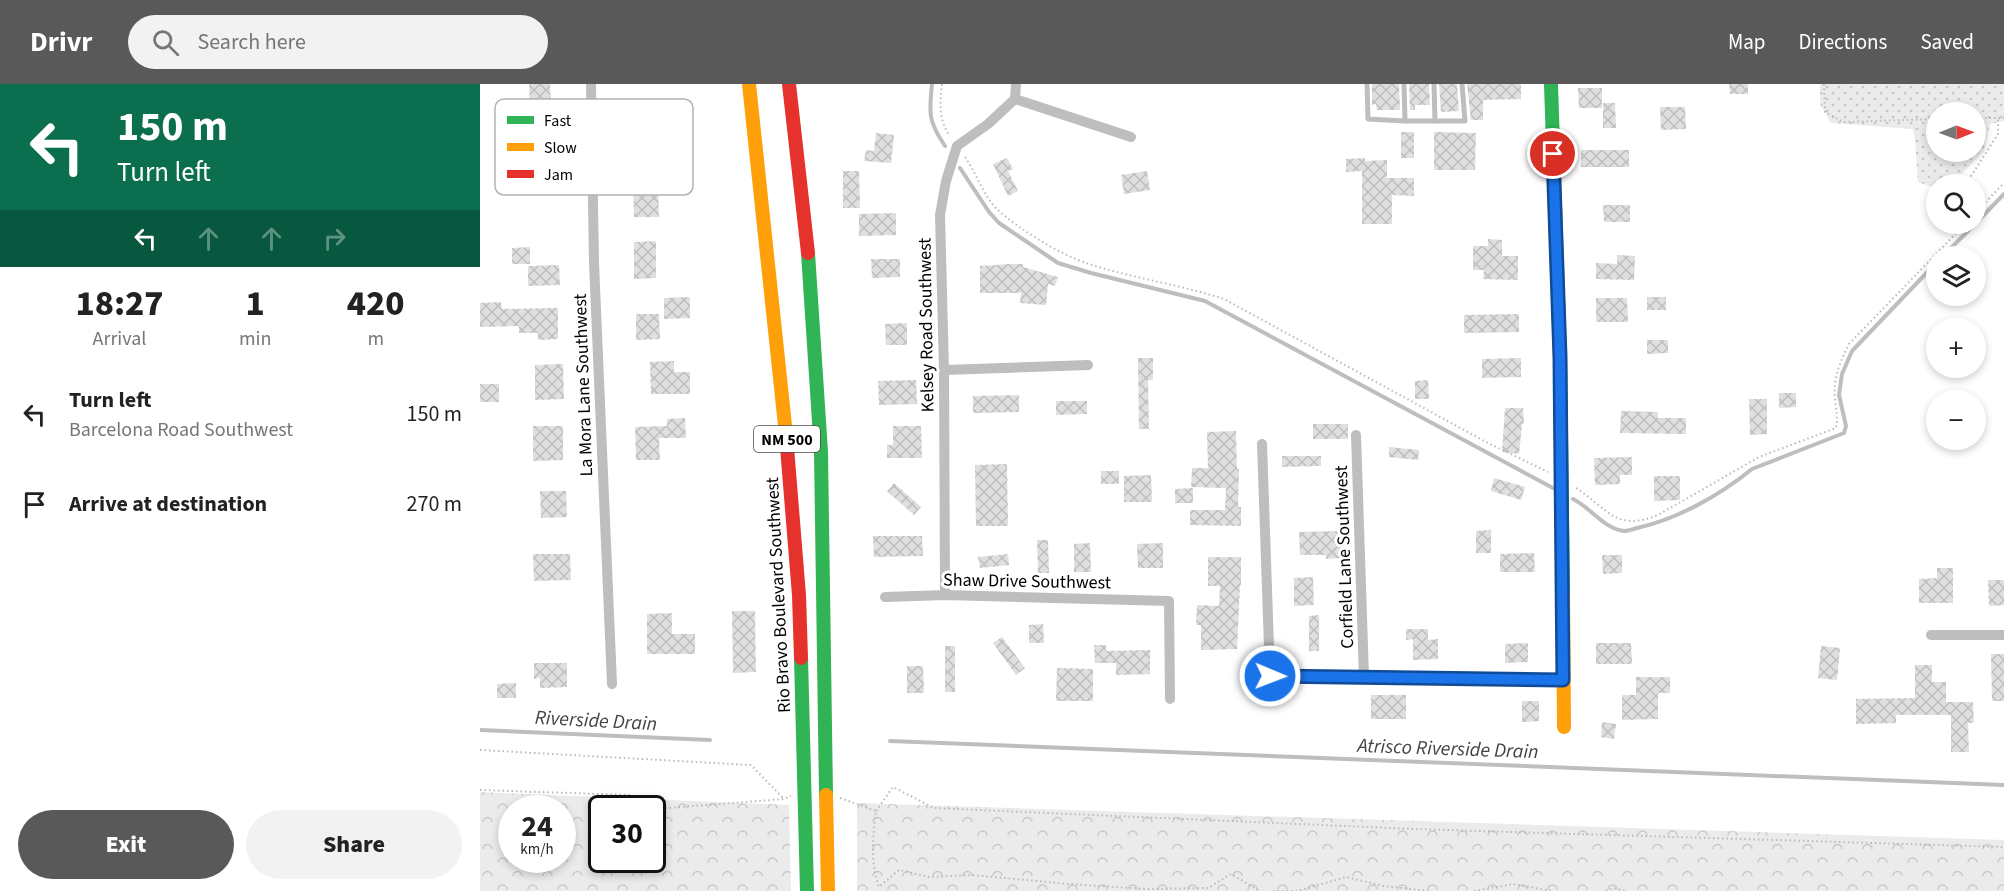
<!DOCTYPE html>
<meta charset="utf-8">
<style>
body{margin:0;font-family:"Source Sans 3",sans-serif;background:#f2f2f2;color:#222;height:100vh;display:flex;flex-direction:column;font-size:22px;white-space:nowrap}
*{box-sizing:border-box;margin:0}
p{font-size:20px;color:#767676}
.icon{flex:none;width:33px;height:33px;fill:none;stroke:currentColor;stroke-width:2;stroke-linecap:round;stroke-linejoin:round}
.map{position:relative;flex:1;overflow:hidden}
.side{display:flex;flex-direction:column;background:#fff;width:480px}
.side>*{flex:none}
.hud{background:#0b6e4f;color:#fff;overflow:hidden}
.needle{width:39px;rotate:89deg}
.fabs{position:absolute;left:1446px;top:18px;display:grid;gap:12px}
.fabs a{display:grid;place-items:center;width:60px;height:60px;border-radius:50%;background:#fff;box-shadow:0 3px 9px #0003;font-size:30px}
.speed{position:absolute;left:18px;top:711px;display:flex;gap:12px;font-size:30px;font-weight:700;text-align:center}
.speed>*{display:grid;place-content:center;width:78px;height:78px;border-radius:50%;background:#fff;box-shadow:0 3px 9px #0003;line-height:1}
.speed small{font-size:15px;font-weight:400}
.speed .limit{border:3px solid #111;border-radius:9px;background:#fff;color:#111}
.pin{position:absolute;display:grid;place-items:center;width:51px;height:51px;color:#fff;margin:-26px;border:3px solid #fff;border-radius:50%;box-shadow:0 2px 6px #0007}
.me{position:absolute;width:66px;margin:-33px;rotate:91deg;stroke-linejoin:round;filter:drop-shadow(0 0 4px #0008)}
.turn{display:flex;align-items:center;gap:21px;height:126px;padding:0 18px;font-size:27px}
.turn .icon{width:78px;height:78px;stroke-width:2.5}
.turn b{display:block;font-size:42px;line-height:51px}
.lanes{display:flex;align-items:center;height:57px;padding:0 18px;background:#0003;justify-content:center;gap:30px;direction:ltr}
.lanes .off{opacity:.35}
.eta{display:flex;justify-content:space-evenly;align-items:center;height:102px;text-align:center}
.eta b{font-size:36px;font-weight:800;line-height:42px}
.button{display:flex;gap:12px;margin-top:auto;padding:12px 18px}
.button a{flex:1;height:69px;border-radius:36px;background:#595959;color:#fff;font-size:24px;font-weight:800;line-height:69px;text-align:center}
.button a+a{background:#f2f2f2;color:#222}
ul{padding:0;list-style:none}
li{display:flex;align-items:center;gap:18px;height:90px;padding:0 18px}
li div{flex:1}
li b{display:block;font-size:22px}
li em{font-style:normal}
header{display:flex;align-items:center;gap:36px;box-sizing:border-box;height:84px;padding:0 30px;background:#595959;color:#fff}
header strong{font-size:28px}
nav{display:flex;gap:33px;margin-inline-start:auto;font-size:21px}
.search{width:420px;height:54px;background:#f2f2f2;display:flex;align-items:center;gap:15px;box-sizing:border-box;padding:0 21px;border-radius:33px;color:#767676;font-size:22px}
main{display:flex;flex:1;min-height:0}
.map>svg:first-child{display:block}
</style>
<header>
<strong>Drivr</strong>
<div class="search"><svg class="icon" aria-label="search" viewBox="0 0 24 24"><circle cx="10" cy="10" r="6"/><path d="M15 15l6 6"/></svg>Search here</div>
<nav><a>Map</a><a>Directions</a><a>Saved</a></nav>
</header>
<main>
<section class="side">
<div class="hud">
<div class="turn"><svg class="icon" aria-label="left" viewBox="0 0 24 24"><path d="M17 20v-9H6M10 6l-5 5 5 5"/></svg><div><b>150 m</b>Turn left</div></div>
<div class="lanes"><svg class="icon" aria-label="left" viewBox="0 0 24 24"><path d="M17 20v-9H6M10 6l-5 5 5 5"/></svg><svg class="icon off" aria-label="ahead" viewBox="0 0 24 24"><path d="M12 20V5M6 11l6-6 6 6"/></svg><svg class="icon off" aria-label="ahead" viewBox="0 0 24 24"><path d="M12 20V5M6 11l6-6 6 6"/></svg><svg class="icon off" aria-label="right" viewBox="0 0 24 24"><path d="M7 20v-9h11M14 6l5 5-5 5"/></svg></div>
</div>
<div class="eta">
<div><b>18:27</b><p>Arrival</p></div>
<div><b>1</b><p>min</p></div>
<div><b>420</b><p>m</p></div>
</div>
<ul>
<li><svg class="icon" aria-label="left" viewBox="0 0 24 24"><path d="M17 20v-9H6M10 6l-5 5 5 5"/></svg><div><b>Turn left</b><p>Barcelona Road Southwest</p></div><em>150 m</em></li>
<li><svg class="icon" aria-label="arrive" viewBox="0 0 24 24"><path d="M6 21V4h12l-3 4 3 4H6"/></svg><div><b>Arrive at destination</b></div><em>270 m</em></li>
</ul>
<div class="button"><a>Exit</a><a>Share</a></div>
</section>
<div class="map">
<svg width="1524" height="807" viewBox="0 0 1524 807">
<defs>
<pattern id="grass-dots" width="8" height="8" patternUnits="userSpaceOnUse" patternTransform="scale(1.5)"><rect width="8" height="8" fill="#ebebeb"/><path d="M2 2h.1M6 6h.1" fill="none" stroke="#c8c8c8" stroke-width="1.8" stroke-linecap="round"/></pattern>
<pattern id="forest-crowns" width="20" height="18" patternUnits="userSpaceOnUse" patternTransform="scale(1.5)"><rect width="20" height="18" fill="#ebebeb"/><path d="M2 6a3 3 0 1 1 6 0M12 15a3 3 0 1 1 6 0" fill="none" stroke="#c8c8c8"/></pattern>
<pattern id="building-cross-hatch" width="8" height="8" patternUnits="userSpaceOnUse" patternTransform="scale(1.5)"><rect width="8" height="8" fill="#dfdfdf"/><path d="M0 0l8 8M0 8l8-8" fill="none" stroke="#bebebe"/></pattern>
</defs>
<rect width="100%" height="100%" fill="#fff"/>
<!-- grass -->
<path fill="url(#grass-dots)" fill-rule="evenodd" d="M1340,0H1524V37L1510,40L1504,67L1477,95L1463,100H1456L1455,104L1438,98C1436,80 1437,63 1433,45L1351,39L1340,20ZM1456,28H1496V68H1456Z"/>
<!-- forest -->
<g fill="url(#forest-crowns)" fill-rule="evenodd">
<path d="M0,708L309,721L311,807H0ZM32,724H82V776H32ZM122,724H172V776H122Z"/>
<polygon points="377,719 1524,756 1524,807 377,807"/>
</g>
<g fill="none" stroke-linecap="round" stroke-linejoin="round">
<!-- stream -->
<g stroke="#bebebe" stroke-width="4">
<path d="M452,0C449,29 448,37 465,62"/>
<polyline points="480,84 509,128 519,139 578,179 611,189 725,217 1073,404"/>
<polyline points="1496,139 1524,110"/>
<polyline points="1463,172 1495,140"/>
<path d="M1093,415C1110,423 1124,445 1144,447C1148,447 1154,445 1157,444C1198,435 1240,411 1272,385L1364,349L1366,342L1359,311L1362,290L1372,267L1456,179"/>
<polyline points="0,646 230,656"/>
<polyline points="410,657 1524,701"/>
</g>
</g>
<!-- building -->
<g fill="url(#building-cross-hatch)">
<polygon points="49,0 70,0 71,21 50,21"/>
<polygon points="892,0 919,0 920,26 897,26 896,20 892,21"/>
<polygon points="929,0 949,0 950,21 935,21 935,26 930,26"/>
<polygon points="959,0 977,0 979,27 961,28"/>
<polygon points="987,0 1041,0 1041,15 1003,16 1003,36 991,36"/>
<polygon points="1249,0 1268,0 1268,10 1250,10"/>
<polygon points="1098,4 1122,4 1122,24 1099,24"/>
<polygon points="1123,19 1135,19 1136,44 1123,44"/>
<polygon points="1180,23 1205,23 1206,45 1181,46"/>
<rect x="921" y="48" width="13" height="26"/>
<polygon points="954,48 996,49 995,86 954,86"/>
<polygon points="396,49 414,51 411,79 384,77 386,66 394,67"/>
<rect x="1101" y="66" width="48" height="17"/>
<polygon points="527,74 533,85 528,87 538,107 528,112 513,80"/>
<polygon points="885,74 885,77 907,76 907,94 934,94 934,112 912,111 912,140 882,140 882,87 866,88 866,75"/>
<polygon points="363,87 379,87 380,124 363,124"/>
<polygon points="667,87 670,106 644,110 641,91"/>
<polygon points="153,100 178,100 179,133 154,133"/>
<polygon points="1123,121 1150,121 1150,138 1124,138"/>
<polygon points="416,129 416,151 379,152 379,130"/>
<polygon points="1008,155 1022,156 1022,172 1038,172 1038,196 1003,195 1004,186 993,186 993,162 1008,162"/>
<polygon points="176,157 176,194 154,195 154,158"/>
<polygon points="50,163 50,180 32,180 32,164"/>
<polygon points="1137,171 1155,172 1154,196 1116,195 1116,179 1137,180"/>
<polygon points="391,175 420,175 420,193 392,194"/>
<polygon points="529,180 543,180 543,183 578,193 575,202 568,200 566,221 540,219 541,209 500,209 500,182"/>
<polygon points="79,181 80,201 48,202 48,182"/>
<polygon points="210,213 210,234 184,235 184,214"/>
<rect x="1167" y="213" width="19" height="13"/>
<polygon points="1116,214 1147,214 1148,238 1116,238"/>
<polygon points="21,218 22,225 78,224 78,255 58,256 58,249 39,249 39,242 0,243 0,219"/>
<polygon points="156,230 179,230 180,255 156,256"/>
<polygon points="1039,230 1039,248 984,249 984,231"/>
<polygon points="427,239 427,261 406,261 405,240"/>
<polygon points="1167,256 1188,256 1188,269 1167,270"/>
<polygon points="658,274 673,274 673,296 668,296 669,345 659,345"/>
<polygon points="1041,274 1041,293 1002,294 1002,275"/>
<polygon points="194,277 194,288 210,288 210,310 171,310 170,278"/>
<polygon points="83,280 84,315 55,316 55,281"/>
<polygon points="436,296 437,320 399,321 398,297"/>
<polygon points="948,296 949,315 935,315 935,297"/>
<rect x="0" y="300" width="19" height="18"/>
<polygon points="1299,309 1316,309 1316,323 1299,324"/>
<polygon points="539,311 539,328 493,329 493,312"/>
<polygon points="1269,315 1287,315 1287,350 1270,351"/>
<polygon points="576,317 607,317 607,330 576,331"/>
<polygon points="1025,324 1043,324 1044,340 1042,340 1039,370 1022,368"/>
<polygon points="1141,327 1178,328 1178,334 1206,334 1206,350 1140,349"/>
<polygon points="205,334 206,354 179,354 180,376 156,376 155,343 187,342 187,335"/>
<rect x="833" y="340" width="35" height="15"/>
<polygon points="53,342 83,342 83,376 53,377"/>
<polygon points="413,342 441,342 442,374 407,374 407,361 413,361"/>
<polygon points="756,347 757,385 759,385 758,423 761,423 761,442 710,441 710,426 745,426 746,404 711,403 712,384 728,384 727,348"/>
<polygon points="909,363 939,366 938,376 909,373"/>
<polygon points="802,372 841,372 841,382 802,383"/>
<polygon points="1152,373 1152,391 1140,391 1140,400 1115,401 1114,374"/>
<polygon points="527,380 528,442 496,442 495,381"/>
<rect x="621" y="387" width="18" height="13"/>
<polygon points="671,391 672,418 644,418 644,392"/>
<polygon points="1174,392 1200,392 1200,416 1174,417"/>
<polygon points="1014,394 1045,403 1041,416 1011,407"/>
<polygon points="414,399 441,423 434,431 407,407"/>
<polygon points="713,404 713,419 695,419 695,405"/>
<polygon points="60,407 86,407 87,433 61,434"/>
<polygon points="1011,446 1011,469 996,469 996,447"/>
<polygon points="861,447 861,474 846,475 846,471 820,471 819,448"/>
<polygon points="393,452 442,452 443,472 394,473"/>
<polygon points="557,456 568,456 569,489 558,489"/>
<polygon points="610,459 611,488 594,488 594,460"/>
<polygon points="683,459 683,484 658,484 657,460"/>
<polygon points="1054,469 1055,488 1020,488 1020,470"/>
<polygon points="53,470 90,470 91,496 54,497"/>
<polygon points="528,470 529,481 500,484 498,473"/>
<polygon points="1122,471 1142,471 1142,489 1123,490"/>
<polygon points="728,473 761,473 761,501 760,501 757,565 721,566 721,541 716,541 717,521 739,522 740,502 728,502"/>
<polygon points="1457,484 1473,484 1473,519 1439,519 1439,495 1457,494"/>
<polygon points="833,493 834,521 814,522 814,494"/>
<polygon points="1508,496 1524,496 1524,521 1509,522"/>
<polygon points="252,527 275,527 276,588 253,589"/>
<polygon points="192,529 192,550 215,550 215,570 167,570 167,530"/>
<polygon points="839,531 839,567 829,567 829,532"/>
<polygon points="563,540 564,559 549,559 549,541"/>
<polygon points="926,545 948,545 948,556 958,555 958,575 933,576 933,555 926,556"/>
<polygon points="522,553 545,584 536,591 513,559"/>
<polygon points="1048,559 1048,578 1025,579 1025,560"/>
<polygon points="1116,559 1151,559 1152,580 1116,580"/>
<polygon points="614,561 626,561 626,567 670,566 670,590 636,591 636,579 615,579"/>
<rect x="465" y="562" width="10" height="46"/>
<polygon points="1341,562 1360,564 1357,596 1338,594"/>
<polygon points="1511,570 1524,570 1524,617 1512,617"/>
<polygon points="54,579 87,579 87,603 60,604 60,594 54,595"/>
<polygon points="1435,581 1452,581 1452,598 1466,598 1466,618 1493,618 1494,639 1488,639 1489,668 1471,668 1471,631 1416,631 1416,639 1376,640 1376,615 1435,614"/>
<polygon points="427,582 443,582 444,609 427,609"/>
<polygon points="577,584 613,585 613,617 576,617"/>
<polygon points="1156,593 1190,593 1190,609 1178,609 1178,635 1142,636 1142,611 1156,611"/>
<polygon points="36,599 36,614 17,614 17,600"/>
<rect x="891" y="611" width="35" height="24"/>
<polygon points="1042,617 1059,617 1059,637 1042,638"/>
<polygon points="1122,638 1136,640 1134,655 1121,653"/>
</g>
<g fill="none" stroke-linecap="round" stroke-linejoin="round">
<!-- path -->
<g stroke="#b9b9b9" stroke-width="2" stroke-dasharray="1.5 3" stroke-linecap="butt">
<path d="M462,0C460,19 458,35 470,52"/>
<polyline points="1344,0 1345,28 1363,38 1456,35"/>
<polyline points="1496,34 1524,34"/>
<path d="M485,73C497,90 504,114 519,127C540,146 580,170 606,179C651,194 698,200 744,215L1006,358L1068,388"/>
<polyline points="1486,100 1518,50 1518,34"/>
<polyline points="1496,128 1524,99"/>
<path d="M1096,404C1128,425 1136,448 1178,431L1279,373L1356,344C1358,333 1356,326 1355,315C1353,294 1360,278 1369,260L1485,140"/>
<polyline points="0,666 271,681 304,715"/>
<polyline points="0,706 150,711 174,725 304,715 311,712"/>
<path d="M360,714L396,727C393,752 390,778 399,803L419,786L449,793L492,791L589,800L666,805L728,804L751,790L780,807"/>
<polyline points="396,727 413,703 454,724 933,745 1524,763"/>
<polyline points="793,807 818,807 866,793 903,802 950,807"/>
<polyline points="994,807 1033,800 1072,807"/>
<polyline points="1126,807 1134,804 1145,807"/>
</g>
<!-- lane -->
<g stroke="#bebebe" stroke-width="5">
<polyline points="887,0 888,35 925,37 985,37 982,0"/>
<polyline points="924,0 925,37"/>
<polyline points="954,0 955,37"/>
</g>
<!-- street -->
<g stroke="#bebebe" stroke-width="10">
<polyline points="111,0 114,179 132,600"/>
<polyline points="535,15 651,53"/>
<polyline points="464,286 608,281"/>
<polyline points="876,351 884,593"/>
<polyline points="782,360 790,592 1083,596"/>
<polyline points="465,511 464,286 460,131 466,97 477,62 508,40 535,15 536,0"/>
<polyline points="405,513 465,511 689,517 690,615"/>
<polyline points="1451,551 1524,551"/>
</g>
<!-- fast -->
<g stroke="#30b455" stroke-width="14">
<polyline points="1071,0 1080,273 1083,509"/>
<polyline points="328,169 341,368 346,711"/>
<polyline points="321,574 327,807"/>
</g>
<!-- slow -->
<g stroke="#ff9f0a" stroke-width="14">
<polyline points="269,0 306,351"/>
<polyline points="1083,509 1084,643"/>
<polyline points="346,711 348,807"/>
</g>
<!-- jam -->
<g stroke="#e5322d" stroke-width="14">
<polyline points="309,0 328,169"/>
<polyline points="306,351 319,511 321,574"/>
</g>
</g>
<g fill="none" stroke-linecap="round" stroke-linejoin="round">
<!-- route casing -->
<g stroke="#114b97" stroke-width="15">
<polyline id="route" points="790,592 1083,596 1080,273 1073,70"/>
</g>
<!-- route -->
<use href="#route" stroke="#1a73e8" stroke-width="10"/>
</g>
<g text-anchor="middle" stroke-width="6" stroke-linejoin="round" paint-order="stroke">
<!-- shield labels -->
<rect fill="#fff" stroke="#4c4c4c" stroke-width="1.5" x="274" y="342" width="66" height="26" rx="4.5"/>
<g font-size="16" font-weight="bold" fill="#000">
<text x="307" y="361">NM 500</text>
</g>
<!-- street labels -->
<g font-size="18" fill="#000" stroke="#fff">
<text transform="translate(446 241) rotate(-91)" y="6">Kelsey Road Southwest</text>
<text transform="translate(103 301) rotate(-92)" y="6">La Mora Lane Southwest</text>
<text transform="translate(864 473) rotate(-92)" y="6">Corfield Lane Southwest</text>
<text transform="translate(547 497) rotate(1)" y="6">Shaw Drive Southwest</text>
<text transform="translate(298 511) rotate(-93)" y="6">Rio Bravo Boulevard Southwest</text>
</g>
<!-- water labels -->
<g font-size="20" font-style="italic" fill="#434343" stroke="#fff">
<text transform="translate(116 636) rotate(3)" y="7">Riverside Drain</text>
<text transform="translate(968 664) rotate(2)" y="7">Atrisco Riverside Drain</text>
</g>
</g>
<!-- legend -->
<rect x="15" y="15" width="198" height="96" rx="9" fill="#fff" stroke="#b2b2b2" stroke-width="1.5"/>
<rect x="27" y="32" width="27" height="8" fill="#30b455"/>
<rect x="27" y="59" width="27" height="8" fill="#ff9f0a"/>
<rect x="27" y="86" width="27" height="8" fill="#e5322d"/>
<g font-size="16" fill="#000">
<text x="64" y="42">Fast</text>
<text x="64" y="69">Slow</text>
<text x="64" y="96">Jam</text>
</g>
</svg>
<div class="fabs">
<a><svg class="needle" viewBox="-14 -14 28 28"><path d="M0-13l5 13h-10z" fill="#e53935"/><path d="M0 13l5-13h-10z" fill="#767676"/></svg></a>
<a><svg class="icon" aria-label="search" viewBox="0 0 24 24"><circle cx="10" cy="10" r="6"/><path d="M15 15l6 6"/></svg></a>
<a><svg class="icon" aria-label="layers" viewBox="0 0 24 24"><path d="M12 4l9 5-9 5-9-5zM3 14l9 5 9-5"/></svg></a>
<a>+</a>
<a>−</a>
</div>
<div class="speed"><div>24<small>km/h</small></div><div class="limit">30</div></div>
<div class="pin" style="left:1073px;top:70px;background:#d93025"><svg class="icon" aria-label="arrive" viewBox="0 0 24 24"><path d="M6 21V4h12l-3 4 3 4H6"/></svg></div>
<svg class="me" style="left:790px;top:592px" viewBox="-20 -20 40 40"><circle r="17" fill="#1a73e8" stroke="#fff" stroke-width="3"/><path d="M0-11L8 9 0 5-8 9z" fill="#fff"/></svg>
</div>
</main>
